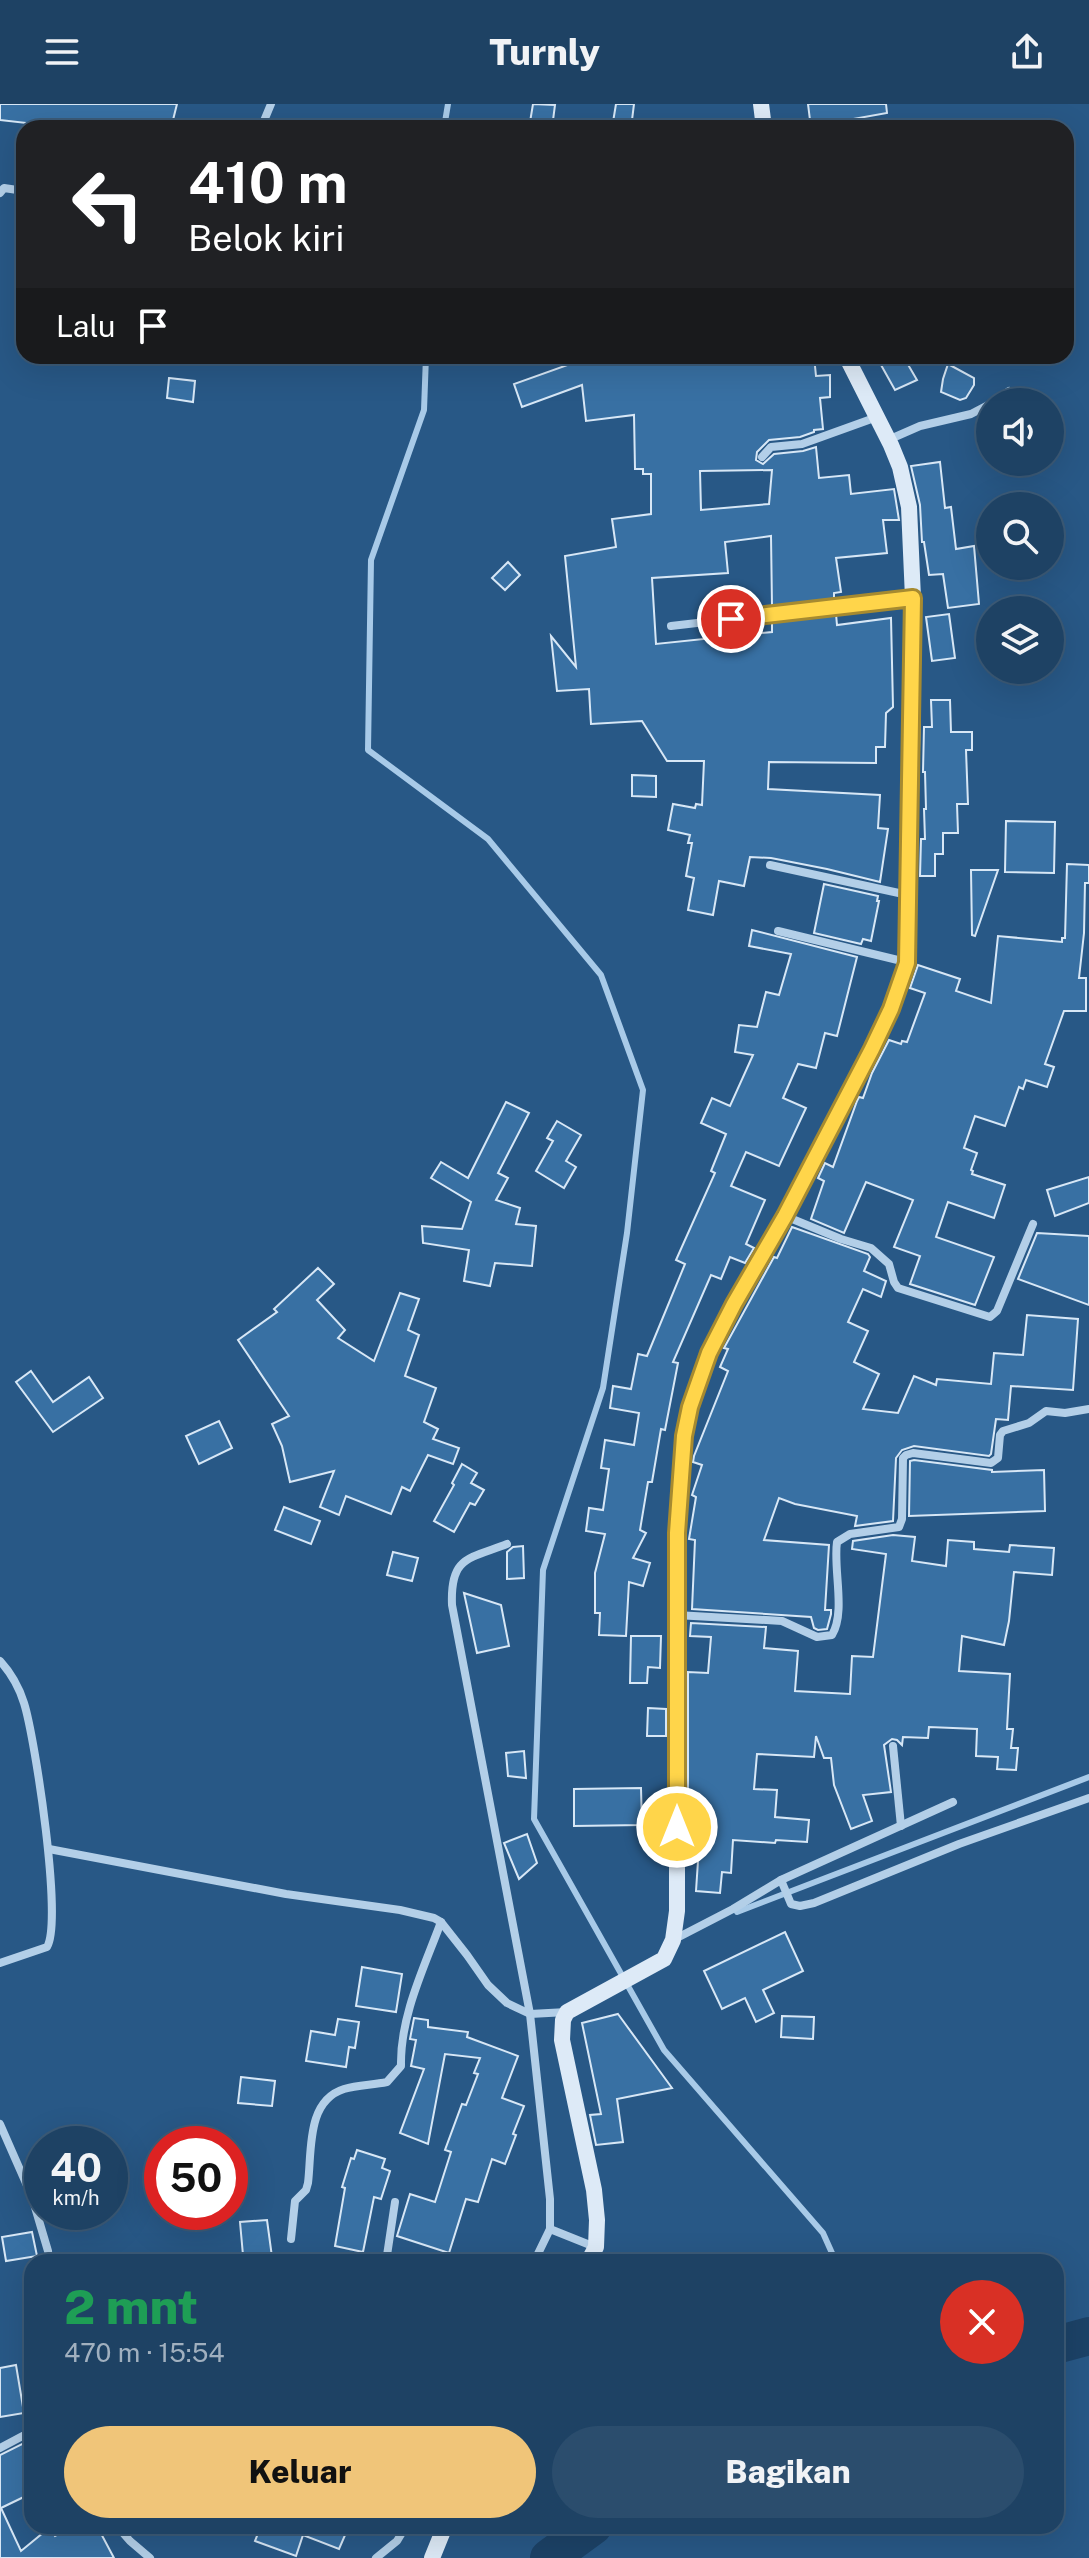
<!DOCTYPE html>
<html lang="id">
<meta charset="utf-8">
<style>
body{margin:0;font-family:"Public Sans",sans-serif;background:#2b4d6d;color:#f1f3f6;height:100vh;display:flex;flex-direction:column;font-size:30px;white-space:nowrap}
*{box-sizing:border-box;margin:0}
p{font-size:26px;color:#a1b0bf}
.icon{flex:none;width:44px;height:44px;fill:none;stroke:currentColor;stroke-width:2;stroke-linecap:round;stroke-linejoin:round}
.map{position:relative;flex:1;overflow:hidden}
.side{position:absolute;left:24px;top:2150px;width:1040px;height:280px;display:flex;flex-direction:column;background:#1e4264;border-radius:24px;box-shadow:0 8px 32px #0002,0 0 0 2px #3c5b78}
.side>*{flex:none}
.guide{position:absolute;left:16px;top:16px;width:1058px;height:244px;border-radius:24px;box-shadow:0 8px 32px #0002,0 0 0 2px #3c5b78;background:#202124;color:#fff;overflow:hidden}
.tools{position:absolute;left:976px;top:284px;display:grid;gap:16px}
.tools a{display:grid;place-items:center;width:88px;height:88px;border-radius:50%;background:#1e4264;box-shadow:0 8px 32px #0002,0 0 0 2px #3c5b78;font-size:40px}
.speed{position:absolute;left:24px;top:2022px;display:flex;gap:16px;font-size:40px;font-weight:700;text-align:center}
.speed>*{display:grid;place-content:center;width:104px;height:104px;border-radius:50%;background:#1e4264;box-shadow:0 8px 32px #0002,0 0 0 2px #3c5b78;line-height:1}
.speed small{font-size:20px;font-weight:400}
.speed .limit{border:12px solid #d22;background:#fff;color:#111}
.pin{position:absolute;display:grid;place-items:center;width:68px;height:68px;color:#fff;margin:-34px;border:4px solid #fff;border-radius:50%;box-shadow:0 2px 8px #0007}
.me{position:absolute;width:88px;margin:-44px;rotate:0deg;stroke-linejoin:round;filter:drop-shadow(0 0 6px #0008)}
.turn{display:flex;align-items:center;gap:28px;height:168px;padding:0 40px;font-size:36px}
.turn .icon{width:104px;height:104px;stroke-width:2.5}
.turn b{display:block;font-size:56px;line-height:68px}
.then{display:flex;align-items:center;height:76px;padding:0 40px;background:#0003;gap:16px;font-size:30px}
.round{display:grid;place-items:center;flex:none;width:84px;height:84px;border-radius:42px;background:#2b4d6d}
.head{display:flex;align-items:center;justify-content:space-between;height:136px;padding:0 40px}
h1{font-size:48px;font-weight:800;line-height:60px;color:#1e9e55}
.cta{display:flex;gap:16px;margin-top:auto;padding:16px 40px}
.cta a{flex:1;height:92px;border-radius:48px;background:#f0c579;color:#111;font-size:32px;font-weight:800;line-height:92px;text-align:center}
.cta a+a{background:#2b4d6d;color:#f1f3f6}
header{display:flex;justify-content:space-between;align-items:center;height:104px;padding:0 40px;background:#1e4264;font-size:36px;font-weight:800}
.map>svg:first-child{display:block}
</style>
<header><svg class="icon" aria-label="menu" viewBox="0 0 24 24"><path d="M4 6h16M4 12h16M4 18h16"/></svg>Turnly<svg class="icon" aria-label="share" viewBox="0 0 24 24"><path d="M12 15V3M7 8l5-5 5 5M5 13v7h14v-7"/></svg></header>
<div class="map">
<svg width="1089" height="2454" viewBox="0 0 1089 2454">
<rect width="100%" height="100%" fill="#285886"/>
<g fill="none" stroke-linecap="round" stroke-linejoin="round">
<!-- stream -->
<g stroke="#a8cae8" stroke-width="6">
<polyline points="444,24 448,0"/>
<polyline points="426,252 424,306 371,456 368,646 488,735 601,871 643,986 627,1129 603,1284 543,1466 534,1715 664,1946 823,2129 836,2158"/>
<polyline points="737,1808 1089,1673"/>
</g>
<!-- river -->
<g stroke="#1c4267" stroke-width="38">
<polyline points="1056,2241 1089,2232"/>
<polyline points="549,2454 593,2422"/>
</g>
</g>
<!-- building -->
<g fill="#3870a3" stroke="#d7e7f6" stroke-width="2" fill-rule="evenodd">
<polygon points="0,0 177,0 171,24 25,24 27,19 0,16"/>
<polygon points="533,0 555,1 552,24 529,24"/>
<polygon points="616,0 634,0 631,24 612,24"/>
<polygon points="808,0 886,0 887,9 842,17 845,24 811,24"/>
<path d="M608,252H814L816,272L830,271V293L820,294L823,325L814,326V328L800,333L769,336L757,348L756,356L763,360L774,350L803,347L816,343L819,374L849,371L851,390L894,385L899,416H883L887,449L836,454L841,488L834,489V496L772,503L771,432L725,438L728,469L652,474L656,540L772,528V517L836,510L837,521L891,514L893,603L886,609L885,643H876V659L769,658L768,685L880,691L878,724L888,725L880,778L827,765L771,754L750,753L744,782L719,777L713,811L688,806L694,774L686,772L692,739H688L690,731L668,726L673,700L695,704L696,700L702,701L704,657H667L642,617L591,620L589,585L557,587L551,532L576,563L565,452L616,443L612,415L651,410V370H643V365H635L634,311L586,317L582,281L522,303L514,280L576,258L577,256ZM772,366L769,400L701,406L700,367Z"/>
<polygon points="876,252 903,252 917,276 895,286"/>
<polygon points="948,260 974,274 974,281 966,294 960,296 941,288 943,275"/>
<polygon points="169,274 195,277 193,298 167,294"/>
<polygon points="940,358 945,404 951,403 956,445 974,442 979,500 948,504 943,470 929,471 924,438 922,438 920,401 911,362"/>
<polygon points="508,458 520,471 505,486 492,474"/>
<polygon points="949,510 955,554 932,557 926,513"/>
<polygon points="931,596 950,596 951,628 972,628 972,646 966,646 968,700 957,700 958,729 943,729 943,750 935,750 935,772 920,772 921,735 925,735 924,705 926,705 925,668 923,668 924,623 932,623"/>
<polygon points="632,671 656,672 656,693 632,692"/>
<polygon points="1006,717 1055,718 1054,769 1005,768"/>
<polygon points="1067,760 1089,761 1089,779 1085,779 1084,829 1079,874 1086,874 1086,907 1064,907 1045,960 1054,963 1047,983 1026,976 1023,985 1019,983 1005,1022 975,1012 964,1044 977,1049 971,1066 973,1067 972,1070 1005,1081 994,1114 948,1098 936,1133 994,1153 975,1201 910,1180 920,1152 894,1143 913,1096 866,1078 844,1129 811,1115 824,1077 818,1074 825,1059 833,1063 857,997 859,993 863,994 872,969 889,936 901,940 902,937 907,938 925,889 910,884 918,861 960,875 956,887 991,899 998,832 1062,838 1062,834 1065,834"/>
<polygon points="971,766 998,766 975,832 972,831"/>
<polygon points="824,780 878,792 877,797 879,797 871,837 863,835 861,840 814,829"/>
<polygon points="752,826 857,853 837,932 825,929 816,964 798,960 783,994 806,1004 779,1062 746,1048 731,1082 765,1096 746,1140 754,1144 745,1159 730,1153 721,1175 711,1171 673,1258 678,1259 665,1326 661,1325 652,1378 648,1378 640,1426 646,1429 633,1454 650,1459 643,1482 629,1478 626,1532 599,1531 600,1509 595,1509 595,1469 605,1430 586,1427 589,1404 603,1406 609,1365 601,1364 605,1336 634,1341 639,1309 610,1304 613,1282 631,1285 638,1250 647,1252 685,1160 676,1156 715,1069 711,1067 726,1030 701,1019 712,994 730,1002 753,951 735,948 739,921 757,923 766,888 779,891 791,850 749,842"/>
<polygon points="506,998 529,1009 498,1069 508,1074 496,1096 520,1104 516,1120 536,1122 532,1162 495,1159 490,1182 464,1177 469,1146 423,1139 422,1122 462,1125 471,1098 431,1074 441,1058 468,1074"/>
<polygon points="557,1017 581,1031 566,1057 576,1063 564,1084 536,1067 553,1037 547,1034"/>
<polygon points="1089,1073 1089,1099 1055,1112 1047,1086"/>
<polygon points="792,1123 868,1150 870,1153 864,1167 886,1177 881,1193 863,1185 848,1218 868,1227 854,1258 879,1270 863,1305 898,1309 914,1272 936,1281 937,1275 991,1280 994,1249 1023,1251 1027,1211 1078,1215 1073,1286 1011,1282 1008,1316 996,1315 991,1350 989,1352 914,1342 902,1346 896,1354 893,1417 855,1422 857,1412 795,1400 779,1394 764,1436 829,1441 825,1506 831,1506 831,1510 827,1525 818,1526 814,1524 811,1513 692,1505 695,1436 689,1435 696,1393 692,1391 702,1361 693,1358 694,1352 728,1267 720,1263 728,1245 724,1244 774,1153 777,1154"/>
<polygon points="1037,1129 1089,1132 1089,1201 1018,1175"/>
<polygon points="318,1164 334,1180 317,1196 345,1226 338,1234 374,1257 400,1189 419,1195 408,1226 419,1231 405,1272 436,1284 424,1318 438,1325 433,1335 459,1344 453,1360 428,1351 410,1387 402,1383 391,1410 346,1392 339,1411 320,1403 334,1367 290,1378 282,1342 272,1320 289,1312 238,1236 277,1208 274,1205"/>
<polygon points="31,1267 53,1298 89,1273 103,1294 53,1328 16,1278"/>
<polygon points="219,1317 232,1344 199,1360 186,1332"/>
<polygon points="914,1356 992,1366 992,1368 1044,1366 1045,1407 909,1412 910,1357"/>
<polygon points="462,1360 477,1369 471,1379 484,1386 475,1401 470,1399 454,1428 434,1417 454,1381 452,1379"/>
<polygon points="284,1403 320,1417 311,1440 275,1426"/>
<polygon points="893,1431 915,1433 912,1457 946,1462 948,1436 974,1438 974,1445 1009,1448 1010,1441 1054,1444 1052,1471 1014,1468 1009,1517 1004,1541 962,1532 959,1567 1010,1570 1007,1625 1013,1625 1011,1644 1018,1644 1016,1666 997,1665 998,1653 976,1652 977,1625 929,1623 928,1634 903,1633 902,1641 897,1636 892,1635 884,1641 891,1688 863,1691 872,1717 851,1725 834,1681 831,1654 824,1654 816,1632 814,1653 757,1650 754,1685 777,1686 775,1713 809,1716 807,1738 776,1736 775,1739 733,1736 731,1769 722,1768 720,1789 696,1787 699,1742 688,1741 688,1568 708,1569 711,1533 690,1532 691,1519 766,1523 764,1544 798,1547 795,1587 850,1590 852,1552 873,1553 886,1450 852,1445 853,1437"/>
<polygon points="523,1442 524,1474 507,1475 507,1448 513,1443"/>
<polygon points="393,1448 418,1454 412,1477 387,1471"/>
<polygon points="464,1489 501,1501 509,1542 477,1549"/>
<polygon points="631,1532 661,1532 660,1564 648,1563 647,1579 630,1579"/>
<polygon points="648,1604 666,1605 666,1632 647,1632"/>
<polygon points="524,1647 526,1674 508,1672 506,1649"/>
<polygon points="641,1684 642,1721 574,1722 574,1685"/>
<polygon points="527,1730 537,1759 519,1775 504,1739"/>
<polygon points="785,1828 803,1867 763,1886 774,1909 756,1918 745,1894 722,1905 704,1867"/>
<polygon points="362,1863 402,1870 396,1908 356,1902"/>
<polygon points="618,1910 672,1984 617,1995 623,2038 596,2041 590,2011 601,2010 582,1919"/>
<polygon points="782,1912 814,1913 813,1935 781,1933"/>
<polygon points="414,1914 428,1916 428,1923 468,1928 467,1933 518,1952 502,1994 524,2002 513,2030 516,2031 505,2060 492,2055 478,2098 466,2095 449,2149 397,2132 410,2090 435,2098 451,2048 445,2046 462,2000 466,2001 478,1970 474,1969 480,1954 445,1950 428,2040 400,2029 424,1965 411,1962 416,1936 410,1935"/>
<polygon points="338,1915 359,1918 355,1944 349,1943 346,1963 306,1957 311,1927 335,1931"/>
<polygon points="241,1973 275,1977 272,2002 238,1999"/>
<polygon points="357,2046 385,2055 382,2064 390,2067 381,2095 374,2093 363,2148 335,2142 345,2084 342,2083 351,2054 354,2055"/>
<polygon points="267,2116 272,2153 243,2151 240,2118"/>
<polygon points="32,2128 37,2152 6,2157 2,2133"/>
<polygon points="16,2261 24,2309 0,2313 0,2264"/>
<polygon points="32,2335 32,2389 1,2404 21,2447 49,2424 55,2432 74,2422 97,2422 114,2454 0,2454 0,2351"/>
<polygon points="261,2422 349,2422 339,2445 303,2431 296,2452 255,2437"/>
</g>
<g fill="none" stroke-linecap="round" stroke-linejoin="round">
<!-- street -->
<g stroke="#b3cfe8" stroke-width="8">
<polyline points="261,24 271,0"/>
<polyline points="0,89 4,84 24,87"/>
<polyline points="993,298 1009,287"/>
<polyline points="888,336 920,322 971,310 990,300"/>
<polyline points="762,353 771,343 802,340 877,313"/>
<polyline points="671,522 912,494"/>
<polyline points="770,761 908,791"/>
<polyline points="778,827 906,858"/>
<polyline points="785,1112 841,1135 871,1144 889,1160 894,1178 898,1184 990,1213 997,1207 1033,1120"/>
<path d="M507,1440C468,1455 450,1453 452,1501L530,1910L550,2095V2125L534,2158"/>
<path d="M676,1511L782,1517L817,1533L832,1531C846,1508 833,1465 837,1438L850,1430L899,1423L902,1415L903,1354L906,1351L913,1349L991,1359L998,1354L1000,1331L1003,1327L1029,1319L1046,1307L1065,1309L1089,1305"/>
<path d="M0,1557C11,1569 19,1583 24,1599C35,1634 63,1817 47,1843L0,1859"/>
<polyline points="893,1642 901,1722"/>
<polyline points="49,1745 286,1790 400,1806 434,1814 441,1818 467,1851 488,1881 507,1899 530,1910 567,1908"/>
<polyline points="781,1776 953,1698"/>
<polyline points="673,1836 733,1805 781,1776 791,1800 800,1802 814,1799 959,1740 1089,1694"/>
<polyline points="0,2020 32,2093 48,2147"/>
<polyline points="550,2125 595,2143"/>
<path d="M291,2135L295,2097L306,2086L308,2079C312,2047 306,1997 344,1985C358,1981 373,1981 387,1978L401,1962C400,1912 424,1864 441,1818"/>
<polyline points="386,2158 395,2098"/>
<polyline points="29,2203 32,2212"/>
<polyline points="0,2344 32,2327"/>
<polyline points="117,2422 130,2437 150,2454"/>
<polyline points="376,2454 397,2437 406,2422"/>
</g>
<!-- secondary -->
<g stroke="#ddeaf7" stroke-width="16">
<polyline points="761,0 764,24"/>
<polyline points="588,2158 596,2143 597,2116 594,2086 562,1936 563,1916 567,1908 664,1855 673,1836 677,1807 677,1429 684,1332 690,1303 709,1249 734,1200 785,1112 872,945 891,905 907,859 913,606 913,494 909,403 900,363 891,341 846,252"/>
<polyline points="432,2454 445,2422"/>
</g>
</g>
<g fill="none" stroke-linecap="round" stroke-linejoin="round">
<!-- route casing -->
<g stroke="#a68a30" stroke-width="20">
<polyline id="route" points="677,1723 677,1429 684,1332 690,1303 709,1249 734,1200 785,1112 872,945 891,905 907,859 913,494 731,515"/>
</g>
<!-- route -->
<use href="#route" stroke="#ffd54a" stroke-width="14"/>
</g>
</svg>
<div class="tools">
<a><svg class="icon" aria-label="sound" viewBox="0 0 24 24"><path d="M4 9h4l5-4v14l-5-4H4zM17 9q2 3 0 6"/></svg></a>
<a><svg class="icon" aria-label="search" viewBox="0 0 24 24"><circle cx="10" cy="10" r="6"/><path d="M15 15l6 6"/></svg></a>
<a><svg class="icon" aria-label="layers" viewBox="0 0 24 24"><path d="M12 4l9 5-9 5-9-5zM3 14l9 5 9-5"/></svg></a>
</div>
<div class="speed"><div>40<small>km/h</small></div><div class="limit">50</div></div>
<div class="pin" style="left:731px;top:515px;background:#d93025"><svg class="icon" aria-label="arrive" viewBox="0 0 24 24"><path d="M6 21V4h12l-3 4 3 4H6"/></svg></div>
<svg class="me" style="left:677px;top:1723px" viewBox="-20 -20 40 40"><circle r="17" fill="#ffd54a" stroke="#fff" stroke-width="3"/><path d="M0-11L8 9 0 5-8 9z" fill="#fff"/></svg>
<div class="guide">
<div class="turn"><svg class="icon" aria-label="left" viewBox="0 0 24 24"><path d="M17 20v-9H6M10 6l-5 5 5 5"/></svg><div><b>410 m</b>Belok kiri</div></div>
<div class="then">Lalu<svg class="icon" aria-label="arrive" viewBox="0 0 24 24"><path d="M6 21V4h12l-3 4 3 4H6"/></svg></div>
</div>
<section class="side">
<div class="head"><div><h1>2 mnt</h1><p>470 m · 15:54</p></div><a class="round" style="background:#d93025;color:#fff"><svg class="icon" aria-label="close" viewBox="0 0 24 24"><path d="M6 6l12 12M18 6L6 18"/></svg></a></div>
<div class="cta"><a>Keluar</a><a>Bagikan</a></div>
</section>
</div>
